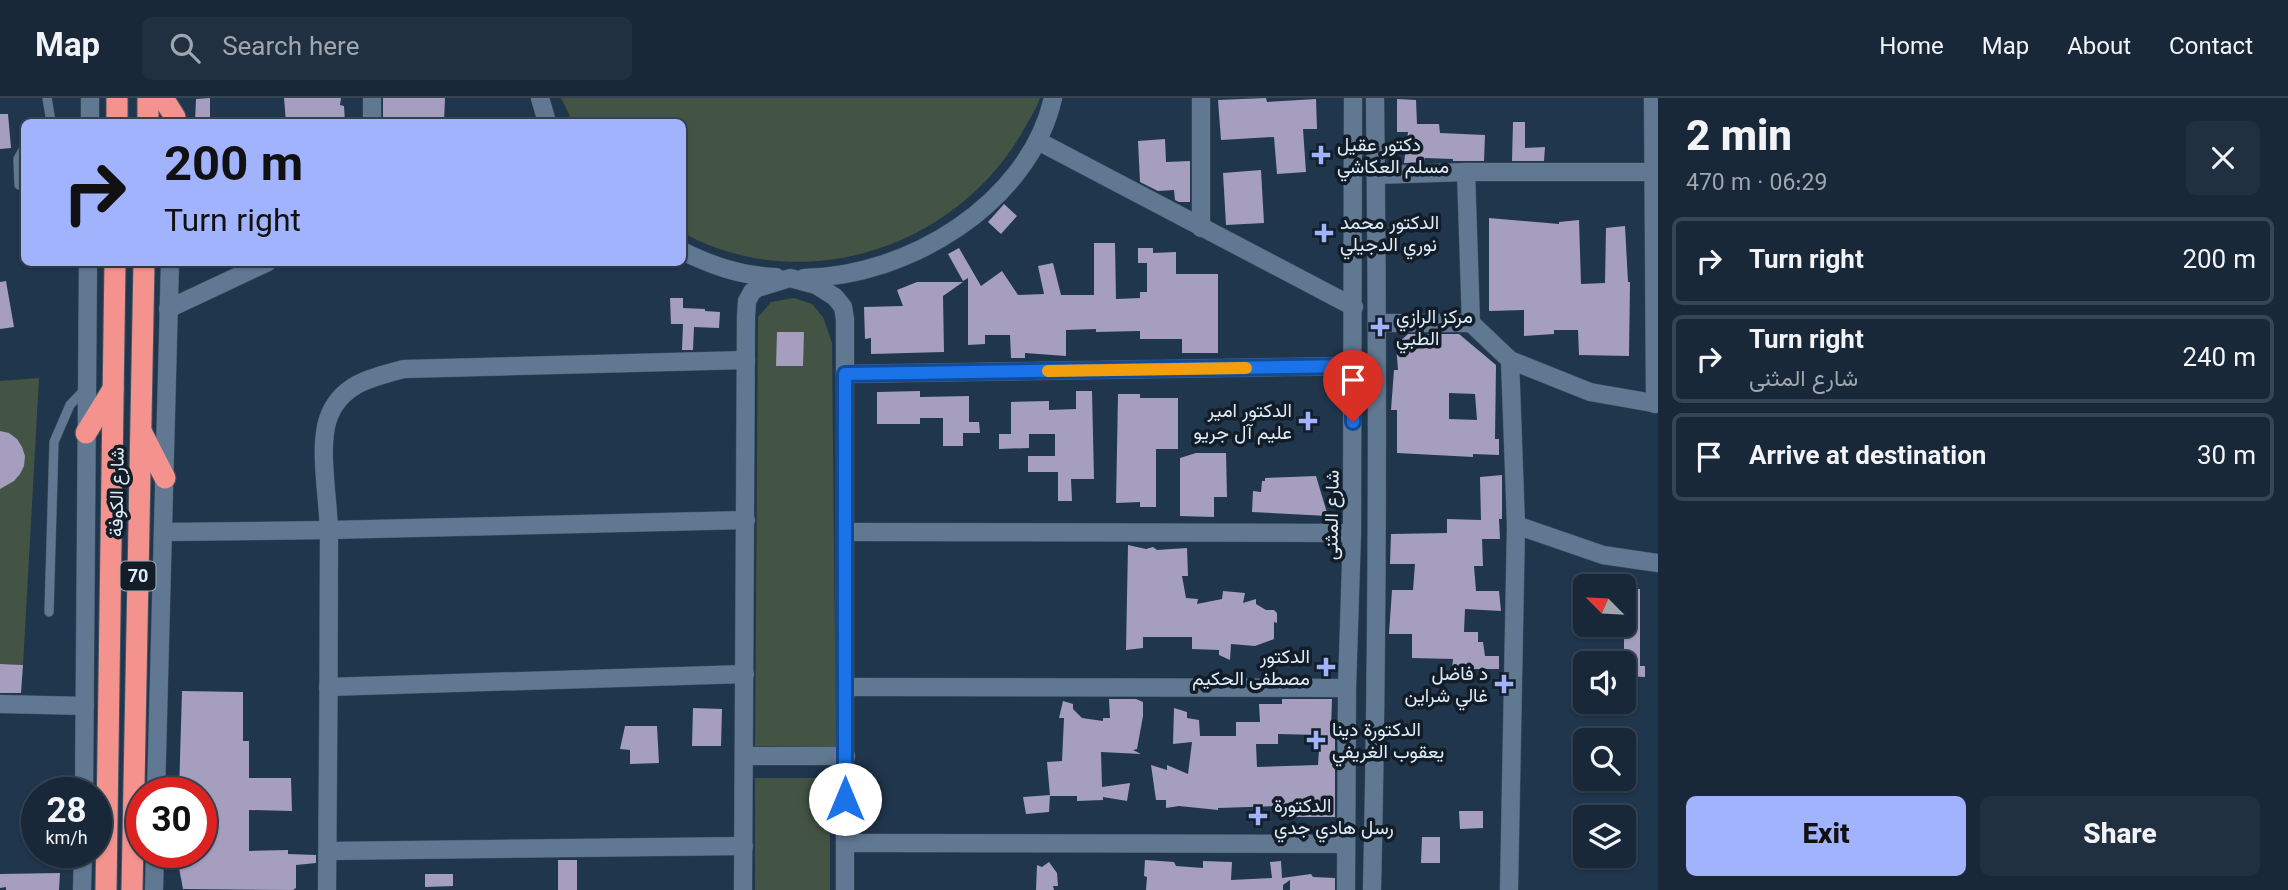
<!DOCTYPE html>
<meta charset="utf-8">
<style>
body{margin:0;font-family:Georgia,Vazirmatn,serif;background:#213041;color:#f1f3f6;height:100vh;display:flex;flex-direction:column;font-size:26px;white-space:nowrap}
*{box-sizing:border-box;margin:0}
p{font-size:23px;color:#9fa6ae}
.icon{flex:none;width:38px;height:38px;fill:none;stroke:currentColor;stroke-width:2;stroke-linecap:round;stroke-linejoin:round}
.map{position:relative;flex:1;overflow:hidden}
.sheet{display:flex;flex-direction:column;background:#182839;width:630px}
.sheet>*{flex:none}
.top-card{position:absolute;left:21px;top:21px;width:665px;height:147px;border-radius:10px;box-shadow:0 2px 5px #0004,0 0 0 2px #364453;background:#a1b3fd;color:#111;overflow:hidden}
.needle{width:46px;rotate:294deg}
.controls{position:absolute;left:1573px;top:476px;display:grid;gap:14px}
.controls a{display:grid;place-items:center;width:63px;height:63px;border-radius:10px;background:#182839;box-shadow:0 2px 5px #0004,0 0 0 2px #364453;font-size:35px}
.speed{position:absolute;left:21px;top:679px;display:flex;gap:14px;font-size:35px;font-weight:700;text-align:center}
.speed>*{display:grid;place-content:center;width:91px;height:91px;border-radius:50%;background:#182839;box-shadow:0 2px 5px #0004,0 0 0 2px #364453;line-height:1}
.speed small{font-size:18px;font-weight:400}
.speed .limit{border:10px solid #d22;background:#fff;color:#111}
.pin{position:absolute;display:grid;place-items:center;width:60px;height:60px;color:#fff;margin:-72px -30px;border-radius:50% 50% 50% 0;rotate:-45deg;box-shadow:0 0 7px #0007}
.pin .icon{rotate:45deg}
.me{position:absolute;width:77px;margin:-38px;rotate:0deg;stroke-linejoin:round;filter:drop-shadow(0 0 5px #0008)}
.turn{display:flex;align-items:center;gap:24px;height:147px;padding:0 28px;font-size:32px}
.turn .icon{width:91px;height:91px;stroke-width:2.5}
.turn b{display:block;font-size:49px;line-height:60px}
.round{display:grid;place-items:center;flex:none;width:74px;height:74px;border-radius:10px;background:#213041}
.overview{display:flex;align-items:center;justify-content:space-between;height:119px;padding:0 28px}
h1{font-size:42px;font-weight:800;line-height:52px}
.action{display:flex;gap:14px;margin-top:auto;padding:14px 28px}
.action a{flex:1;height:80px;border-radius:10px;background:#a1b3fd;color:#111;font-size:28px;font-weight:800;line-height:80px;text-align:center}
.action a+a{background:#213041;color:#f1f3f6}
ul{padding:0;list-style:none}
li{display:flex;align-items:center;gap:21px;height:88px;margin:0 14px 10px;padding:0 14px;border:4px solid #364453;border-radius:10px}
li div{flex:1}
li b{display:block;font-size:26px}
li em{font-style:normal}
header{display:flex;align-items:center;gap:42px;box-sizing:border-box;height:98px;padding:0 35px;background:#182839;border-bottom:2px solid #364453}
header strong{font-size:33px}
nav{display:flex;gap:38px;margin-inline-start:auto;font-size:24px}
.search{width:490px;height:63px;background:#213041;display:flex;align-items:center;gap:18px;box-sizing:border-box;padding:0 24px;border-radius:10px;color:#9fa6ae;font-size:26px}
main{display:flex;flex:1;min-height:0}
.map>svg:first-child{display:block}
</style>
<header>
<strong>Map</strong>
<div class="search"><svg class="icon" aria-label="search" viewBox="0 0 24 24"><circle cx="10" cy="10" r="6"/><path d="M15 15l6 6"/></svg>Search here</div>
<nav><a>Home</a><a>Map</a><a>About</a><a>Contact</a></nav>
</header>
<main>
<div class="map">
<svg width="1658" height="792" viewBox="0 0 1658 792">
<rect width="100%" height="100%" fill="#20364c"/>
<!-- green -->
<g fill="#435444">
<path d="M561,0H1040C1035,14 1027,25 1020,38C951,152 802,199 683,135L682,24H573Z"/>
<polygon points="794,200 812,206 823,219 832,245 836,649 755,648 758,219 771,204"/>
<polygon points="39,280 23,567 0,566 0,283"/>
<rect x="755" y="680" width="75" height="112"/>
</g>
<!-- building -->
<g fill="#a59ebf" fill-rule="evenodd">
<polygon points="210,0 210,24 195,24 196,1"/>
<polygon points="284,0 341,0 340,7 344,8 345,24 286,24"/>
<polygon points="383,0 445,0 444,24 383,24"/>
<polygon points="1266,0 1267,4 1316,1 1317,31 1303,31 1306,74 1277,76 1274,39 1221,42 1218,2"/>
<polygon points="1397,1 1416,2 1417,26 1439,26 1440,35 1485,37 1484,63 1453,63 1453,61 1425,60 1424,64 1404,65 1408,34 1397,34"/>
<polygon points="0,16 8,16 11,50 0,51"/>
<polygon points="1513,24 1525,24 1525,50 1545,49 1544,63 1512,63"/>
<polygon points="1165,41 1166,64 1190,63 1190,104 1179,104 1175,102 1174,92 1158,93 1140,84 1138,43"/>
<polygon points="1261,72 1264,125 1226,127 1223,75"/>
<polygon points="1004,106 1017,118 1001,136 988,124"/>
<polygon points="1489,120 1559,126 1559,124 1579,122 1581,186 1605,185 1606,130 1625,128 1628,184 1630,184 1629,258 1579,257 1578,232 1554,232 1554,236 1524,238 1524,212 1489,213"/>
<polygon points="1094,145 1115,145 1116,201 1140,200 1140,194 1147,194 1147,165 1138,165 1138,150 1153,150 1153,155 1176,154 1176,176 1218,176 1218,255 1182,255 1182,241 1140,241 1140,233 1096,234 1096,231 1066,232 1066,258 1025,255 1025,260 1011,260 1010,237 985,237 985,246 968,247 968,180 963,183 948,156 959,150 981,188 1002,173 1018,197 1044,196 1038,168 1053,165 1061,197 1094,197"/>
<polygon points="6,183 14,229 0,231 0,184"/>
<polygon points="917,184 963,184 943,198 944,254 871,256 871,240 865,241 864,209 903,208 897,192"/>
<polygon points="670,200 683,200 683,210 705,211 705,213 720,214 719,230 694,229 693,252 682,252 683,226 671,226"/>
<polygon points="777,234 804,234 803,268 776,268"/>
<path d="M1408,236H1459L1496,267L1495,341H1499V357L1473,356V359L1397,355V312H1391L1394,272H1398L1396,247ZM1449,295L1475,296L1477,322L1449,321Z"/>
<polygon points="920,293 920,299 969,298 969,324 979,324 980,335 963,335 963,348 943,348 943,320 920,320 920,326 877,326 877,294"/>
<polygon points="1076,293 1092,293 1094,381 1071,381 1072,403 1058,403 1058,374 1028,374 1028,358 1055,358 1055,336 1029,336 1029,350 999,351 999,336 1011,336 1011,304 1049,303 1049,312 1076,311"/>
<polygon points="1118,296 1140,296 1140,300 1178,300 1178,351 1156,351 1156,409 1140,409 1140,404 1116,405"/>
<polygon points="0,333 9,335 17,341 22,349 25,358 24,368 20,376 14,383 0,391"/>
<polygon points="1196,355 1226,355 1227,399 1214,399 1214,419 1180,418 1180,360"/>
<polygon points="1502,377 1502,421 1499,421 1500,441 1482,441 1483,468 1474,468 1476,493 1499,493 1501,513 1465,511 1464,534 1478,534 1478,544 1483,544 1485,558 1499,558 1499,571 1452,571 1453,561 1412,560 1412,536 1389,536 1392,492 1413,492 1415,466 1390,466 1391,436 1447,435 1447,421 1481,422 1480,379"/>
<polygon points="1316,378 1328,418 1252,414 1253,393 1261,394 1262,383 1265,383 1265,380"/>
<polygon points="1128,447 1146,451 1153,449 1157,452 1187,450 1188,478 1182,478 1186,500 1198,501 1197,506 1222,501 1223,493 1245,495 1243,505 1256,501 1256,506 1266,512 1274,512 1277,515 1277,525 1274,524 1274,541 1255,548 1231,546 1230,562 1219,557 1219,552 1192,551 1192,539 1143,539 1143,550 1126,552"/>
<polygon points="1628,491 1640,491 1640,568 1645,568 1645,579 1624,578 1624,534 1628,534"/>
<polygon points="0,566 23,567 21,595 0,595"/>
<polygon points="182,593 243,594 243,643 249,643 249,680 291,680 292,713 249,712 249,753 288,752 288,756 316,757 316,765 296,767 296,790 293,792 183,791 179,770 182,754 201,754 201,695 179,695"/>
<polygon points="1109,601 1136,601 1143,604 1143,618 1137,651 1133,652 1141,656 1101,654 1102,689 1130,685 1127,703 1103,699 1103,702 1077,703 1077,698 1050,698 1047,664 1062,663 1064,620 1059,620 1063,603 1073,606 1073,611 1082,620 1103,623 1103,620 1110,620"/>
<path d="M1282,601H1332L1331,632L1335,639V719H1279V708L1218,710V712L1179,708L1166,710V702H1156L1151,667L1167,672V667L1188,676L1192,644L1173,646L1174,610L1187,614V620L1199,622L1200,638H1236V624H1260L1259,606H1282ZM1278,636L1320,637L1318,667L1257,669L1256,646H1278Z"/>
<polygon points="693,610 722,611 721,648 692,648"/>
<polygon points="625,628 657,628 659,665 630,666 630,652 620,651"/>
<polygon points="1050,697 1049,714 1026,716 1023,699"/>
<polygon points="1459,713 1483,713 1483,730 1460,731"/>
<polygon points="1422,739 1440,739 1440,765 1421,765"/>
<rect x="558" y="762" width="19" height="30"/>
<polygon points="1145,762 1174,764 1176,768 1203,770 1203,763 1232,764 1231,782 1272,780 1270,764 1281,763 1282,780 1311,776 1313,779 1335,780 1335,792 1290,792 1290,782 1283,787 1283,792 1146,792 1147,779 1144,778"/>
<polygon points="1049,764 1057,775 1058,788 1053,788 1054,792 1036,792 1037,767 1042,769"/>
<polygon points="60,775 59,792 6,792 6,789 0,790 0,776"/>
<polygon points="425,776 453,776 453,788 425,789"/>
</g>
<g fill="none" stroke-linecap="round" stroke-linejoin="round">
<!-- lane casing -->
<g stroke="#405365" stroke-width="10">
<g id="lane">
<polyline points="47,0 51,24"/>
<polyline points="19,87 18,61 24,50"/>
<polyline points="49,514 54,344 70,307 85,291"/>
</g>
</g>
<!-- street casing -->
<g stroke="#405365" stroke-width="19">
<g id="street">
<polyline points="540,0 547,24"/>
<polyline points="1201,0 1201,130"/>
<polyline points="1653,0 1655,306"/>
<polyline points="372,24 372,0"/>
<polyline points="1038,43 1354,209"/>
<polyline points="1466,74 1471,225 1510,262 1590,294 1658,306"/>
<polyline points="1376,77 1466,74 1655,74"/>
<path d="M682,153C713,168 741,178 776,179"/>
<path d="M804,180C907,179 1029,106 1053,0"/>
<polyline points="168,211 268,164"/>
<polyline points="1377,225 1471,225"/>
<polyline points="845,276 1353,268"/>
<polyline points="1516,427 1603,457 1658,465"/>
<polyline points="163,434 329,432 746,422"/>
<polyline points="846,434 1352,435"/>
<polyline points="328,589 745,576"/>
<polyline points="846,589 1347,590"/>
<polyline points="0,606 85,608"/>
<polyline points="744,658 846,658"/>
<polyline points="845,745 1345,746"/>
<polyline points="328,753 744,748"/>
<path d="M327,792C328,674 329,555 329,437C329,403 318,351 328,321C340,286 372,279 404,271L746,262"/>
<polyline points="743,792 746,218 747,203 752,194 757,190 790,180 816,187 835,199 843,209 845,221 845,792"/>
<polyline points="1509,792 1516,427 1510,262"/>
</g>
</g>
<!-- secondary casing -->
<g stroke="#405365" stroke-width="19">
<g id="secondary">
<polyline points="90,24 90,0"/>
<polyline points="84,695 88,164"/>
<polyline points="156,695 170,164"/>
<polyline points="82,792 83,754"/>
<polyline points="154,792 155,754"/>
<polyline points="1346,792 1347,590 1352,435 1353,0"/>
<path d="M1372,792C1378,528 1378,264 1375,0"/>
</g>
</g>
<!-- highway casing -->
<g stroke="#405365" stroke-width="23">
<g id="highway">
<polyline points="163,0 175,19"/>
<polyline points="117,24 117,0"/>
<polyline points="148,24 148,0"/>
<polyline points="86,335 113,291"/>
<polyline points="142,335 165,380"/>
<polyline points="106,792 115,164"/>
<polyline points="132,792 144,164"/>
</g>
</g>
<!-- lane -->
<use href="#lane" stroke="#617892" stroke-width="9"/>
<!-- street -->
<use href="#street" stroke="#617892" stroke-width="18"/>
<!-- secondary -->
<use href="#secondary" stroke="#617892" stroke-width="18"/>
<!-- highway -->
<use href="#highway" stroke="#f4928e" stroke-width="21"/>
</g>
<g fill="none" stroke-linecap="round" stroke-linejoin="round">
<!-- route casing -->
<g stroke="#114b97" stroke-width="18">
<polyline id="route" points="845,701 845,276 1353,268 1353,324"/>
</g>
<!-- route -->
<use href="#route" stroke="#1a73e8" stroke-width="12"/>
<!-- slow -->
<polyline stroke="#f59e0b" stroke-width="12" points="1048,273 1246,270"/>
</g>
<!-- markers -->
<g fill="#a1b3fd" stroke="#131d27" stroke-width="2.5">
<path d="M1317.5 46.5h7v7h7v7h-7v7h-7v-7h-7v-7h7z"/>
<path d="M1320.5 124.5h7v7h7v7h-7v7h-7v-7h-7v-7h7z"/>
<path d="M1376.5 218.5h7v7h7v7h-7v7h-7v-7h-7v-7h7z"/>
<path d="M1304.5 312.5h7v7h7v7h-7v7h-7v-7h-7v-7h7z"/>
<path d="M1322.5 558.5h7v7h7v7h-7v7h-7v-7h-7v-7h7z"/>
<path d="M1500.5 575.5h7v7h7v7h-7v7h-7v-7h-7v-7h7z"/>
<path d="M1312.5 631.5h7v7h7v7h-7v7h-7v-7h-7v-7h7z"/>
<path d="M1254.5 707.5h7v7h7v7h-7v7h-7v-7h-7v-7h7z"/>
</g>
<g text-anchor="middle" stroke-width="7" stroke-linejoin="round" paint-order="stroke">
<!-- shield labels -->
<rect fill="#131d27" stroke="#a1adba" stroke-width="2" x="120.5" y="463.5" width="35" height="29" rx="5"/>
<g font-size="18" font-weight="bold" fill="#deebf9">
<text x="138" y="484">70</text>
</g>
<!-- poi labels -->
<g font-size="19" fill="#deebf9" stroke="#131d27" text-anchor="start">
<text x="1337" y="53">دكتور عقيل<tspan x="1337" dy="22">مسلم العكاشي</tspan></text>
<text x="1340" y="131">الدكتور محمد<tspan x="1340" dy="22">نوري الدجيلي</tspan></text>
<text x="1396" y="225">مركز الرازي<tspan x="1396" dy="22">الطبي</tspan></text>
<text x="1292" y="319" text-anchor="end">الدكتور امير<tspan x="1292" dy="22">عليم آل جريو</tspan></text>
<text x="1310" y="565" text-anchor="end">الدكتور<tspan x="1310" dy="22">مصطفى الحكيم</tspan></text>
<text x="1488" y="582" text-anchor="end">د فاضل<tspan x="1488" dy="22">غالي شراين</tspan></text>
<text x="1332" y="638">الدكتورة دينا<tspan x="1332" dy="22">يعقوب الغريفي</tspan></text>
<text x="1274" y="714">الدكتورة<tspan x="1274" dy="22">رسل هادي جدي</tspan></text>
</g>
<!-- street labels -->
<g font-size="19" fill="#deebf9" stroke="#131d27">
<text transform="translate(116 394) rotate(-89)" y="7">شارع الكوفة</text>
<text transform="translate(1331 417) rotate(-89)" y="7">شارع المثنى</text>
</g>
</g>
</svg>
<div class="controls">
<a><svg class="needle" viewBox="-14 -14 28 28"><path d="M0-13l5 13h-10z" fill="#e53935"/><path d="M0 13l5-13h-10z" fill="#9fa6ae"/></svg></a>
<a><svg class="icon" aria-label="sound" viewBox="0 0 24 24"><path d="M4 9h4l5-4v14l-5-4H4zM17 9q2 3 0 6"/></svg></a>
<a><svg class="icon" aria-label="search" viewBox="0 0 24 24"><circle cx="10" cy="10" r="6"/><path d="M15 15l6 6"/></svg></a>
<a><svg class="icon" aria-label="layers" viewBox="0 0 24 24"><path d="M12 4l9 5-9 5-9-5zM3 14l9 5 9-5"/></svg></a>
</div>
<div class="speed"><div>28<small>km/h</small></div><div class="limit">30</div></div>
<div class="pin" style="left:1353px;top:324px;background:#d93025"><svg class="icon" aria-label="arrive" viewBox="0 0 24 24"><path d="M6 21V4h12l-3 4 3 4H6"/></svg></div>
<svg class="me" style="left:845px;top:701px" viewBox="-20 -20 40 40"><circle r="19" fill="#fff"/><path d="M0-13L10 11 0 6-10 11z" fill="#1a73e8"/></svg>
<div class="top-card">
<div class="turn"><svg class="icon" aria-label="right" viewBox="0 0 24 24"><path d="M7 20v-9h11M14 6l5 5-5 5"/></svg><div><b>200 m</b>Turn right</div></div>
</div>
</div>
<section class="sheet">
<div class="overview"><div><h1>2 min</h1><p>470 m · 06:29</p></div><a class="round"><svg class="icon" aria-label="close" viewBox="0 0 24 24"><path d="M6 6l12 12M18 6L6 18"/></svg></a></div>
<ul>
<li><svg class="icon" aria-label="right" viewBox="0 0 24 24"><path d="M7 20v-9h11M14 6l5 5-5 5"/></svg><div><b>Turn right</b></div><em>200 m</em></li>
<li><svg class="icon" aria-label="right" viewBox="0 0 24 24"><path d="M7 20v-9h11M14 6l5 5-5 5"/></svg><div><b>Turn right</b><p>شارع المثنى</p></div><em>240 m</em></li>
<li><svg class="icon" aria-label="arrive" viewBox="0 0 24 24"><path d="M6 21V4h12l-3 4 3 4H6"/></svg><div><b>Arrive at destination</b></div><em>30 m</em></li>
</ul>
<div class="action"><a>Exit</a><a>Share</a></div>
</section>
</main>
